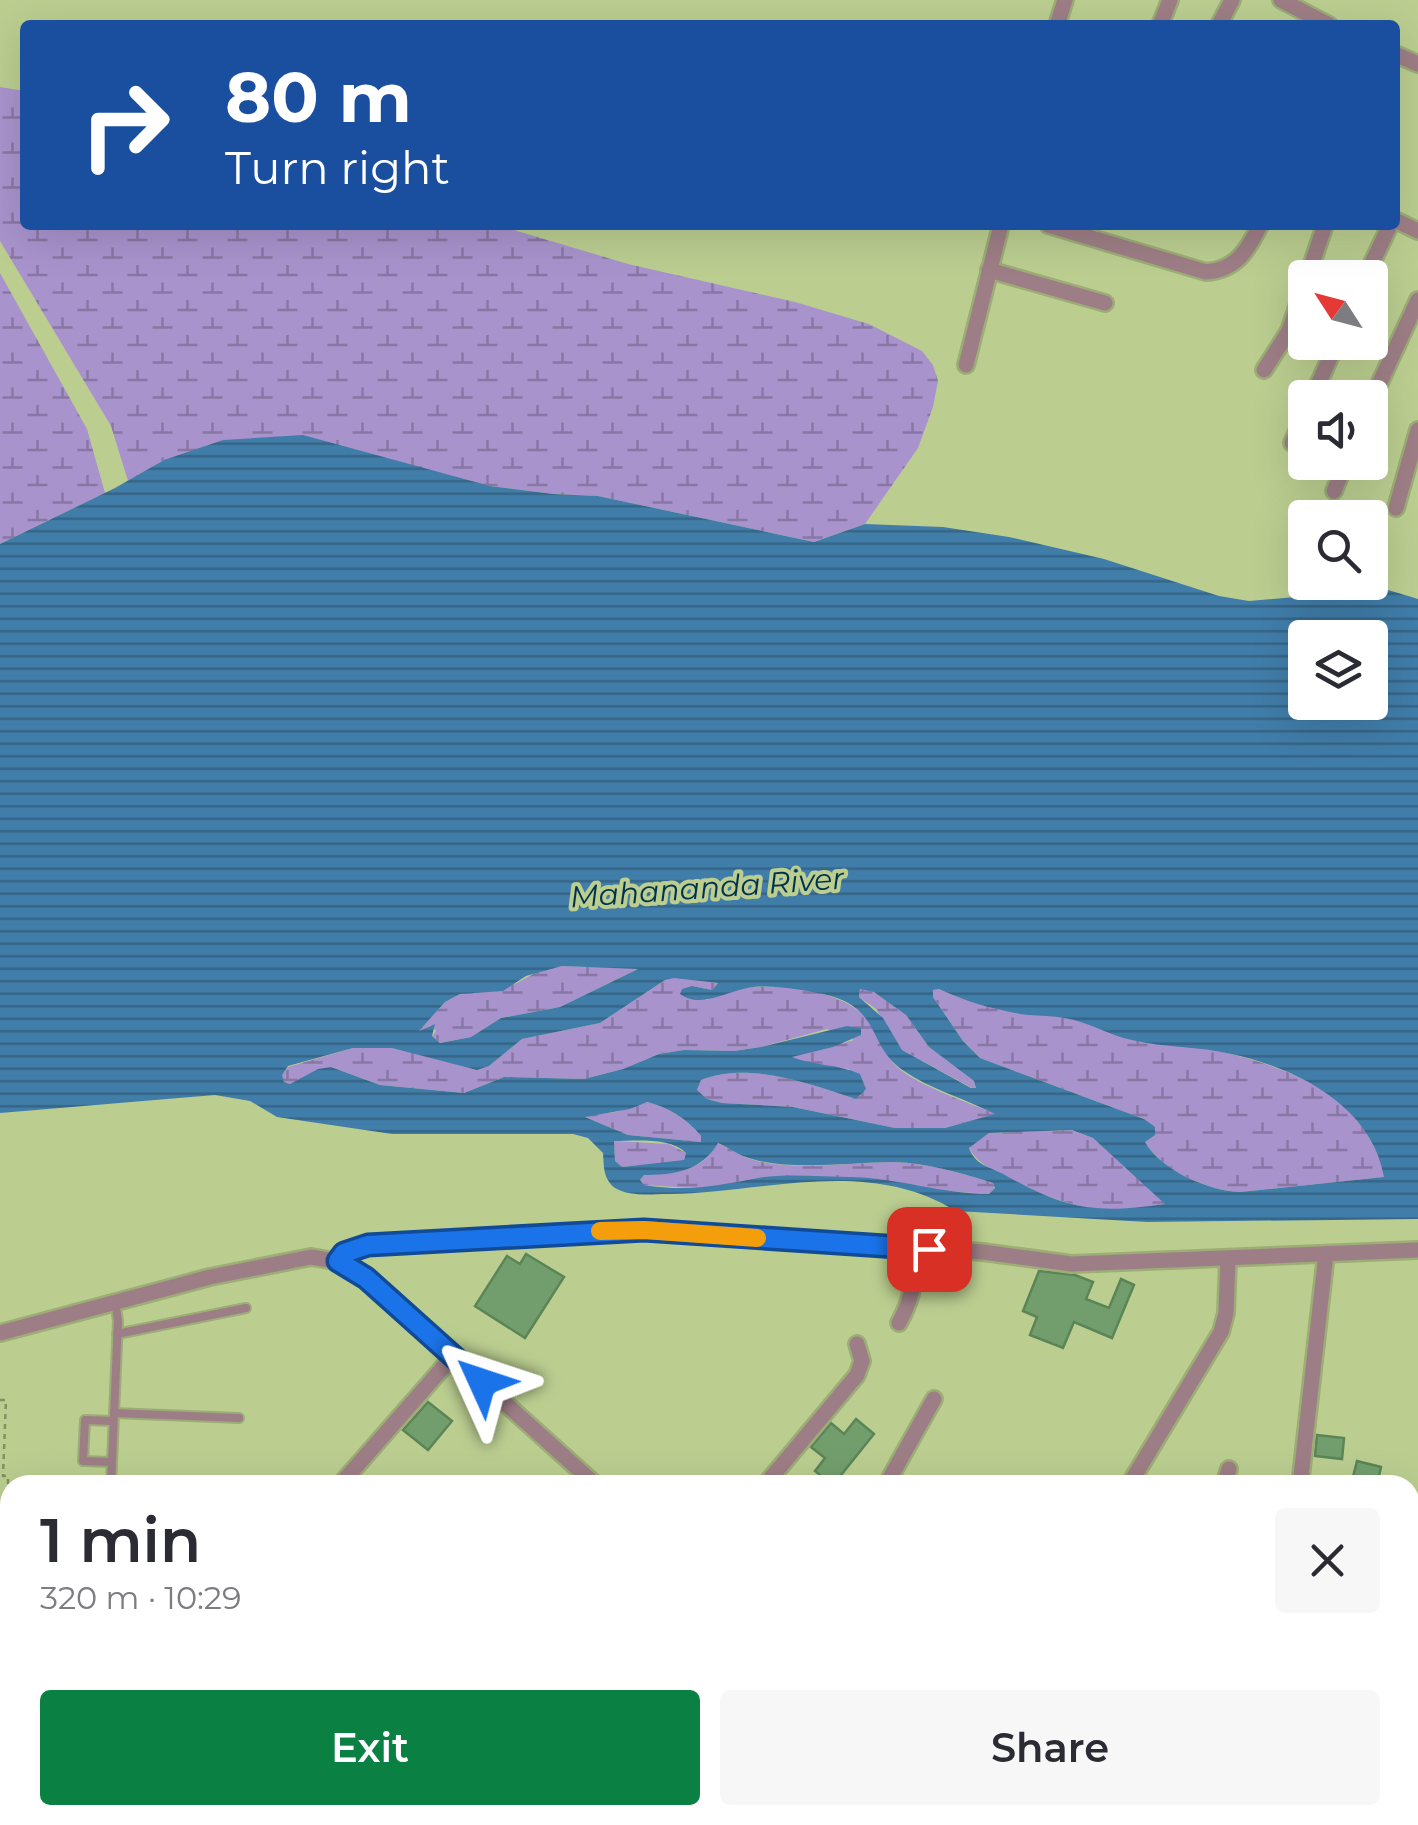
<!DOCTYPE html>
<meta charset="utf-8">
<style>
body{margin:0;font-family:Montserrat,sans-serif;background:#f7f7f7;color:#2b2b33;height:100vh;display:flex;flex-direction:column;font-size:38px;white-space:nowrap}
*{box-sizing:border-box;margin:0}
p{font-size:32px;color:#7c7c81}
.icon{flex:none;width:55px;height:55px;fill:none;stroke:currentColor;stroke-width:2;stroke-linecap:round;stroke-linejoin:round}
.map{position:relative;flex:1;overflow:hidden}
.panel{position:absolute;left:0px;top:1475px;width:1420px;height:350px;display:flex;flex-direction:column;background:#fff;border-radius:30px 30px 0 0;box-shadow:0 10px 40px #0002}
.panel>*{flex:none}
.hud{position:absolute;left:20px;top:20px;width:1380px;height:210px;border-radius:10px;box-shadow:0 10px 40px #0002;background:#1a4fa0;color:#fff;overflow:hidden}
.needle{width:65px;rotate:306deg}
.fabs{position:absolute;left:1288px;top:260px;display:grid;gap:20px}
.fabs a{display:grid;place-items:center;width:100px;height:100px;border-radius:10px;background:#fff;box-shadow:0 10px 40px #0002;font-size:50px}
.pin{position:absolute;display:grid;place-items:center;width:85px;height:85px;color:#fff;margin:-42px;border-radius:20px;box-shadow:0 5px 15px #0006}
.me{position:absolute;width:110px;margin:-55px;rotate:312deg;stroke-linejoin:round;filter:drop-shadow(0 0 8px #0008)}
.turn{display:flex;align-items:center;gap:35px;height:210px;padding:0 40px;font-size:45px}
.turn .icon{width:130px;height:130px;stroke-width:2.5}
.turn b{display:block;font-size:70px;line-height:85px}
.round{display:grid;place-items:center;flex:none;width:105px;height:105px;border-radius:10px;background:#f7f7f7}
.head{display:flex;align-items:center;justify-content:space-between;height:170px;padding:0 40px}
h1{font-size:60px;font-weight:600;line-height:75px}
.primary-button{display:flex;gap:20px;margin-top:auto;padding:20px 40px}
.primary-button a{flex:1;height:115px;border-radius:10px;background:#0b8043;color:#fff;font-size:40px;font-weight:600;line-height:115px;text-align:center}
.primary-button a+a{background:#f7f7f7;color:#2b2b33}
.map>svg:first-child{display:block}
</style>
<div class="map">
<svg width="1418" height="1825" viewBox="0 0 1418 1825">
<defs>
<pattern id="wetland-marsh" width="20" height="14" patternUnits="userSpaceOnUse" patternTransform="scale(2.5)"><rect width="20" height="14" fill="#a993cd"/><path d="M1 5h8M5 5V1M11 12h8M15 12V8" fill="none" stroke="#8877a4"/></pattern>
<pattern id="water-rules" width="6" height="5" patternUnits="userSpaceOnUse" patternTransform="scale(2.5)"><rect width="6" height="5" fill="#417da9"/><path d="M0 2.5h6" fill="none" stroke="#356587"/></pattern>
</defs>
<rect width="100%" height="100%" fill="#bbce90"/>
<!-- wetland -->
<g fill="url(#wetland-marsh)">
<polygon points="0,87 25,91 25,225 497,225 628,264 795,302 869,324 922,351 933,365 938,381 933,407 918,448 865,524 814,542 598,496 553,494 490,486 164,460 128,481 111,426 0,241"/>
<polygon points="0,273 87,429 105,493 0,544"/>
<polygon points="562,966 640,968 560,1007 501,1018 471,1037 440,1043 432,1036 436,1031 431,1025 417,1033 445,1002 460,994 515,984 537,972"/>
<path d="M674,977L718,983L712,990L692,986L706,1000C722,995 740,987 758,987C794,985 847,992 871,1023C880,1035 884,1052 893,1063C910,1083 971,1104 997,1114L945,1128H895L793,1107L722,1103L707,1099L697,1090L701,1080C749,1061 809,1084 856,1099L849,1069L818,1066L790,1057L854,1040L827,1029L761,1047L734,1051L684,1050L659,1054L623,1069L584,1079L504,1077L464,1093L380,1085L331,1067L290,1084L284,1082L281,1074L288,1067L353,1048H393L489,1066L522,1039L600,1023L665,980Z"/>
<polygon points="860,989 874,991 906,1015 929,1047 974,1081 976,1088 972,1088 902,1050 876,1009 859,997"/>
<path d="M939,989C976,1006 1012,1010 1051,1016C1089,1021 1127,1031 1164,1039C1252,1058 1360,1075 1385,1177L1240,1192C1208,1191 1161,1170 1145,1142L1148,1138L1144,1119L980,1058L963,1041L933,997V990Z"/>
<path d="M647,1102C668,1107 686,1119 701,1136V1142L628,1135L583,1116L616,1112Z"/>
<path d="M1072,1130L1093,1138L1167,1204C1146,1206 1123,1213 1103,1211C1072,1208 978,1175 969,1147L989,1133Z"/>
<polygon points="614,1141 669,1144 686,1153 684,1161 622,1167 615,1161"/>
<path d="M717,1143C727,1147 736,1153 745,1157C784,1173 851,1162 894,1162C927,1163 962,1173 993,1183L995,1188L989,1194L943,1191L857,1177L757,1179L709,1189L643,1185L640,1180L644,1175C672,1173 703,1173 717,1143Z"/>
</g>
<!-- water -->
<path fill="url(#water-rules)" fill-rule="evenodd" d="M303,435L490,486L553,494L598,496L814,542L865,524L943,527L1009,537L1104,559L1219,596L1249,601L1385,589L1418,599V1219L1147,1222L956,1211C867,1156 764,1193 668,1194C652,1194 630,1197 615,1188C603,1179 604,1166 603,1153L588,1138L573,1134H392L277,1117L250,1101L215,1095L0,1113V544L115,488L164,460L223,440ZM1305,638H1370V702H1305ZM562,966L638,969L560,1007L501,1018L471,1037L440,1043L432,1036L435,1024L419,1031L445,1002L460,994L503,991L526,976ZM674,978L718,983L712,990L692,986L682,989L680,994C701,1010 730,989 754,987C776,985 802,990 823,994C883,1007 866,1046 904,1071C932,1090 966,1099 995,1114L945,1128H895L793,1107L722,1103L707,1099L697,1090L701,1080C749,1061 809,1084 856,1099L866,1089L860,1074C838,1064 815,1066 792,1057L833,1047L861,1035V1028L847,1026L761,1047L734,1051L684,1050L659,1054L623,1069L584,1079L504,1077L464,1093L380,1085L331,1067L318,1069L290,1084L284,1082L282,1075L288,1066L353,1048H392L477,1070L489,1066L522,1039L600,1023L665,980ZM860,989L874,992L906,1015L929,1047L974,1081L976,1088H971L902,1050L883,1018L859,997ZM939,989C967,1002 998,1011 1028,1015C1043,1016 1058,1016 1074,1020C1094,1025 1112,1036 1132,1040C1164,1048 1199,1046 1231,1054C1296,1068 1371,1105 1384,1177L1240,1192C1208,1191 1161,1170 1145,1142L1155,1135V1127L1144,1119L980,1058L963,1041L933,997V990ZM647,1102C668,1107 687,1119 701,1136V1142L628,1135L585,1117L630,1109ZM1072,1130L1093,1138L1165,1204C1096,1214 1067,1210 1005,1175C990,1167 975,1165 969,1148L989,1133ZM614,1141C636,1141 670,1137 686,1153L684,1160L622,1167L615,1161ZM718,1143C728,1147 736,1154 746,1157C786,1172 851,1162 894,1162C927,1163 962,1173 993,1183L995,1188L989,1194C943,1194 898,1178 851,1177C822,1177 787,1173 758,1178C716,1186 688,1192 644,1185L640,1180L644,1175C674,1175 702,1171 718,1143Z"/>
<!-- building -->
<g fill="#729e6d" stroke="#5b8556" stroke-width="2.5">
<polygon points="526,1254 564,1277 525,1338 475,1306 507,1256 520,1264"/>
<polygon points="1039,1271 1075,1275 1093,1282 1086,1299 1109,1308 1121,1279 1134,1285 1112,1338 1074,1322 1063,1348 1030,1335 1037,1317 1023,1311"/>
<polygon points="428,1402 452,1421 428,1450 403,1430"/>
<polygon points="856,1419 874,1434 833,1485 815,1471 825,1458 811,1447 831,1423 844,1434"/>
<polygon points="1317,1435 1344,1438 1342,1459 1315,1456"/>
<polygon points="1357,1461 1381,1467 1377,1485 1351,1485"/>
</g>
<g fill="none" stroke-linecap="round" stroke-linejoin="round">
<!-- service casing -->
<g stroke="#9cad76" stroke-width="12">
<g id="service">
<polyline points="117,1334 246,1308"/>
<polyline points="114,1413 239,1418"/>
<polyline points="111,1462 83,1461 85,1420 113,1421"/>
<polyline points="111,1485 118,1321 115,1301"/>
<polyline points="208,1815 220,1825"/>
<polyline points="1,1825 5,1743"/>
<polyline points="331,1825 339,1815"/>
<polyline points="487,1825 495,1815"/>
</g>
</g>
<!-- minor casing -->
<g stroke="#9cad76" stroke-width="20">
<g id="minor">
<polyline points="1281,0 1329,25"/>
<polyline points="1057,25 1065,0"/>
<polyline points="1160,25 1170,0"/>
<polyline points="1219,25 1232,0"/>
<polyline points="1395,54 1418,64"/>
<polyline points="1395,220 1418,231"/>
<path d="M1048,225L1206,272C1236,270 1248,250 1260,225"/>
<polyline points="989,270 1105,303"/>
<polyline points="1307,278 1325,225"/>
<polyline points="1365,278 1390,225"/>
<polyline points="966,365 1001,225"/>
<polyline points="1264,370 1289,331 1305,283"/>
<polyline points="1312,398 1337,342"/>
<polyline points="1370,404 1418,300"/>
<polyline points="1292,443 1305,413"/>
<polyline points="1334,491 1346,462"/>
<polyline points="1396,508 1418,430"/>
<polyline points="339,1261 345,1253 367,1245 644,1230 983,1252 1072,1264 1418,1250"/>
<path d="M899,1323C913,1297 920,1273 902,1247"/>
<polyline points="0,1333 210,1277 311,1257 341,1262 366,1278 596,1485"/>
<polyline points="340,1485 453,1356"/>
<polyline points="765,1485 857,1375 862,1361 857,1344"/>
<polyline points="886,1485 934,1399"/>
<polyline points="1129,1485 1221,1332 1226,1313 1228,1259"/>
<polyline points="1224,1485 1229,1469"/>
<polyline points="1300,1485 1326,1254"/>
<polyline points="1410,1684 1418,1673"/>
<polyline points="937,1815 947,1825"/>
<polyline points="972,1825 981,1815"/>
<polyline points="1105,1825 1113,1815"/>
<polyline points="1296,1825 1305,1815"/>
</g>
</g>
<!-- path -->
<g stroke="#829160" stroke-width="2.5" stroke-dasharray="5 5" stroke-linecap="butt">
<polyline points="0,1400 6,1400 3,1476 8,1476 8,1484 20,1485"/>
<polyline points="3,1516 7,1516 7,1509 10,1509"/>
<polyline points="0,1537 1,1516"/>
<polyline points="0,1591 7,1592 7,1599 10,1599"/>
<polyline points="0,1631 2,1625 10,1625"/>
<polyline points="124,1825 125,1815"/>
</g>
<!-- service -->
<use href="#service" stroke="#9e7e86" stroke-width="8"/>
<!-- minor -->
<use href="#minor" stroke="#9e7e86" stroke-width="15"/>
</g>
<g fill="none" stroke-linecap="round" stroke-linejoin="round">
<!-- route casing -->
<g stroke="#114b97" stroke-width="25">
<polyline id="route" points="482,1382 366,1278 338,1261 344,1253 368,1245 644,1230 929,1249"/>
</g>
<!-- route -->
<use href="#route" stroke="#1a73e8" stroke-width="18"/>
<!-- slow -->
<polyline stroke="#f59e0b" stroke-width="18" points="600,1231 644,1230 757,1238"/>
</g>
<g text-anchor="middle" stroke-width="8" stroke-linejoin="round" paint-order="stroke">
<!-- water labels -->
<g font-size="30" font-style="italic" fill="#003250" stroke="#bbce90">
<text transform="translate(707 888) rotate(-4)" y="10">Mahananda River</text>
</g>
</g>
</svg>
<div class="fabs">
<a><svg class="needle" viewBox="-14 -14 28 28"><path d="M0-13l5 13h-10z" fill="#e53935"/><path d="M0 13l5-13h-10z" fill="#7c7c81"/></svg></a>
<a><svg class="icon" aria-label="sound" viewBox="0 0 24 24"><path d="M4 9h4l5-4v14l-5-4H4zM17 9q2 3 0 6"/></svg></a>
<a><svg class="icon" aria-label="search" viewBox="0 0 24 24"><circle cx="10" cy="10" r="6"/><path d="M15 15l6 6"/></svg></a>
<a><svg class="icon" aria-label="layers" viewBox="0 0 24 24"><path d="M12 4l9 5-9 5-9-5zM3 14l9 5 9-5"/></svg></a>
</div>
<div class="pin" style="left:929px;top:1249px;background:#d93025"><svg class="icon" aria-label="arrive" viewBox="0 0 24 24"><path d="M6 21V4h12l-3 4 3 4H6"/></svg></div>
<svg class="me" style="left:482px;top:1382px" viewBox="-20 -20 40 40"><path d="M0-17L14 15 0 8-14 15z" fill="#1a73e8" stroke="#fff" stroke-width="4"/></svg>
<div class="hud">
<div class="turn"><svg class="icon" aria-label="right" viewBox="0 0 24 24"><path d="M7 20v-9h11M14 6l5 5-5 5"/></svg><div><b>80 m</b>Turn right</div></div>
</div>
<section class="panel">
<div class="head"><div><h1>1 min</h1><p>320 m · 10:29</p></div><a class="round"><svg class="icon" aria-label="close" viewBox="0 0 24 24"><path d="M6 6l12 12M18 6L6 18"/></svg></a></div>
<div class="primary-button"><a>Exit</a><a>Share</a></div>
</section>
</div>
